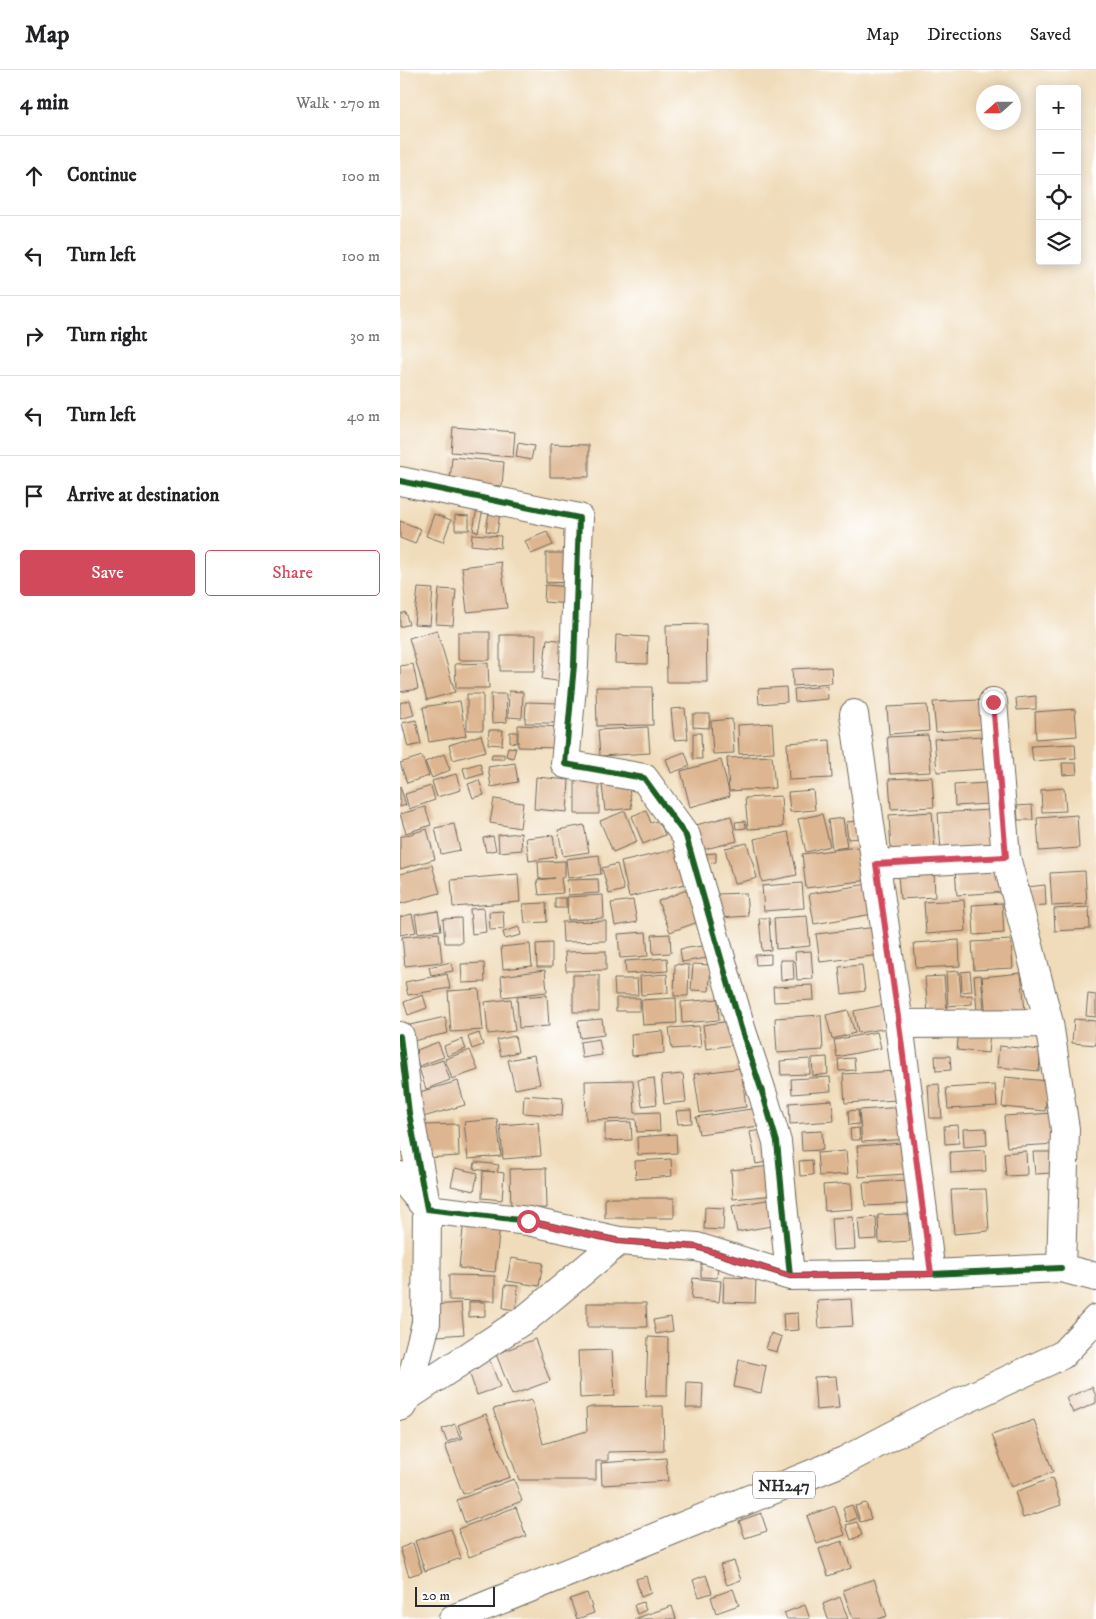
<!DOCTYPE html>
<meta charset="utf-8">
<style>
:root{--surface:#fff;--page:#f2f2f2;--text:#202124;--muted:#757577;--line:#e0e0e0;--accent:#d1495b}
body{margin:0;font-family:"IM FELL DW Pica",serif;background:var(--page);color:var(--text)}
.controls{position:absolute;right:15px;top:15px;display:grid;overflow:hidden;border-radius:5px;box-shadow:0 2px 12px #0003}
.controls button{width:45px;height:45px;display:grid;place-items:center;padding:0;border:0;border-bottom:1px solid var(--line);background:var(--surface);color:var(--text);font:25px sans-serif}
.compass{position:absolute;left:576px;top:15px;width:45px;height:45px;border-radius:50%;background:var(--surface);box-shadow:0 2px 12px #0003;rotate:249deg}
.scale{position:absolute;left:15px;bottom:12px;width:80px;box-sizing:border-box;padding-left:5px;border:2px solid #2b2b2b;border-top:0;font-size:14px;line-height:18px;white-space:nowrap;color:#2b2b2b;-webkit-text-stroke:4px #fff;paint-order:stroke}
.stop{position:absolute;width:15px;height:15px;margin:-11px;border:4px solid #d1495b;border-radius:50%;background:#fff}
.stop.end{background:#d1495b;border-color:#fff;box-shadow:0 1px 5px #0008}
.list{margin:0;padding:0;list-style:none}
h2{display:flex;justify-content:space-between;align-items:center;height:65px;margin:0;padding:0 20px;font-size:21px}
h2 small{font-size:16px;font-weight:400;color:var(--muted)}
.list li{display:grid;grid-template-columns:32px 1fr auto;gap:15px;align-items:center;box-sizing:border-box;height:80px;padding:0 20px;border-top:1px solid var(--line)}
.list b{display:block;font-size:19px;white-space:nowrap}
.list em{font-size:16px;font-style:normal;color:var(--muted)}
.actions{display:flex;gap:10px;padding:15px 20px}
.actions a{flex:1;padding:11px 0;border:1px solid var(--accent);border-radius:5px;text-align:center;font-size:18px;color:var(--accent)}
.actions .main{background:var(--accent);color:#fff}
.icon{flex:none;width:28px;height:28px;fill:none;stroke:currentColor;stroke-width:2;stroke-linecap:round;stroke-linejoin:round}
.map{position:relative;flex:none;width:696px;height:1549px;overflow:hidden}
header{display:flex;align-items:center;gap:30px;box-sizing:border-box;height:70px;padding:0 25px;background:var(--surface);border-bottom:1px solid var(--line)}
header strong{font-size:24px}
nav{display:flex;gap:28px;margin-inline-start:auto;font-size:18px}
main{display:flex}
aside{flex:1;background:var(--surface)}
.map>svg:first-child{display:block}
.building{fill:#ddb590}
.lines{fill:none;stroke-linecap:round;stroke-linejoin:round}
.minor-casing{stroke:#70695d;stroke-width:30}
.trunk-casing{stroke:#70695d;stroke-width:30}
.minor{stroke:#fff;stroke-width:28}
.trunk{stroke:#fff;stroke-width:28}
.cycleway-casing{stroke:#fff;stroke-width:9}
.cycleway{stroke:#1b5e20;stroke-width:6}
.route{stroke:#d1495b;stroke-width:6}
.labels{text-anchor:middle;stroke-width:4;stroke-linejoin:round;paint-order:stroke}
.shield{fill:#fff;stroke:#6b6b6b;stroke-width:1}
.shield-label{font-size:16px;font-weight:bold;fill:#2b2b2b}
</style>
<header>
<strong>Map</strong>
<nav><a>Map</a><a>Directions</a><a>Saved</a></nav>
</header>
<main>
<aside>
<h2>4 min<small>Walk · 270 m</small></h2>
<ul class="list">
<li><svg class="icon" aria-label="ahead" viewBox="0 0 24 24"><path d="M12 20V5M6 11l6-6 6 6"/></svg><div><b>Continue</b></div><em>100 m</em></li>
<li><svg class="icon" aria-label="left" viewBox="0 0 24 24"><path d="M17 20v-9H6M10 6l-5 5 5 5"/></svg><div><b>Turn left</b></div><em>100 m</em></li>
<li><svg class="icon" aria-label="right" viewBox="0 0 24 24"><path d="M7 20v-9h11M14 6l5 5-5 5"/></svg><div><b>Turn right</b></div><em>30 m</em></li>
<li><svg class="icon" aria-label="left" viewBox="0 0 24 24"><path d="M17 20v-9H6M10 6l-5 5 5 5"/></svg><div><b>Turn left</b></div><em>40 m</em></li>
<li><svg class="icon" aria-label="arrive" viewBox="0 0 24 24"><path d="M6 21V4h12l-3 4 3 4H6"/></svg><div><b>Arrive at destination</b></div></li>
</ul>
<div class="actions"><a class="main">Save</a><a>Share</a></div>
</aside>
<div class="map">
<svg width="696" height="1549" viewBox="0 0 696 1549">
<rect width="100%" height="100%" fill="#fff"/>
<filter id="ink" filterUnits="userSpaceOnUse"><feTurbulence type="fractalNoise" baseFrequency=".02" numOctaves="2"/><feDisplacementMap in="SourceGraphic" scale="10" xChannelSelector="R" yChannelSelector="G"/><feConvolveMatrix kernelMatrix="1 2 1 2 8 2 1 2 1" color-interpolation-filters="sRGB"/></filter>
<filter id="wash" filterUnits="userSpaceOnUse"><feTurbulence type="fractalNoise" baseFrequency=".0096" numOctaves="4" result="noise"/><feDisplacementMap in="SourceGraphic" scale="20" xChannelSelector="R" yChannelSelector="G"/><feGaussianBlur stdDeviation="1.12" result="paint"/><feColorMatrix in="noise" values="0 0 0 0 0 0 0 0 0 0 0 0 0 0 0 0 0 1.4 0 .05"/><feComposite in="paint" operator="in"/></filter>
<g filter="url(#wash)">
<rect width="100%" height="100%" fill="#f0dcba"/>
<g id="blocks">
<path class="building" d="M53,357L115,362L113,387L51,382Z
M118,373L134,376L131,390L116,387Z
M150,374L189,375V407H150Z
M52,387L104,392L102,416L50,412Z
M90,435L101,436L97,463L86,461Z
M77,438L83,439L78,462L73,461Z
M34,444L51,450L43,472L26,466Z
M55,445L69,446V460H55Z
M0,451L21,459L15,474L0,468Z
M147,462L153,475L131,484L125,471Z
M72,464L101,466L100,478L71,475Z
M146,483H171V512L146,513Z
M101,492L107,538L67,542L62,497Z
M145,515L171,517L170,534L144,532Z
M18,518L33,519L30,555L14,554Z
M39,519L56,520L53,555L36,554Z
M5,542L9,554L0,557V544Z
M306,554L307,612H267L266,555Z
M37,560L55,622L27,630L9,568Z
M58,562H90V590H58Z
M100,565H136L135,601H100Z
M216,565L248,567L247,594L215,593Z
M147,569L169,571L164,612L142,609Z
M88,593L89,618H56L55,594Z
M13,594L18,619L0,622V596Z
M431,597L432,613L393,616L392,599Z
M427,616L428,629L395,632L394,619Z
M196,617H252L253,655L197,656Z
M386,617L387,632L359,634L358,619Z
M109,621L123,622L122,648L108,647Z
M67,624H83V660H67Z
M91,624H106L107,652L92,653Z
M636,626V639L617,640L616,628Z
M10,630L14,645L0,649V633Z
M579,630L581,659L536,662L533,632Z
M60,631L66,666L29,672L23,637Z
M126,632L160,633L159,653H125Z
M527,635L529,661L489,664L487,637Z
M285,638L288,669L274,670L271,639Z
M675,639L677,666L636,669L635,642Z
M293,644H310L309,658L293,657Z
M332,649L334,683L313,684L311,651Z
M16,650L21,674L8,677L2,653Z
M372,653L374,682L339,684L338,655Z
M118,655L161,657L160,678L118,677Z
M248,657L250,683L200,686L198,660Z
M89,660H103L102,675L88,674Z
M110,662H117V673L110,672Z
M293,663H301L302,689H293Z
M81,665L86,681L53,690L49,675Z
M528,665L531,702L490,704L487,667Z
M583,666L585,699L537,702L534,669Z
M430,670L432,708L389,710L387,673Z
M675,674L676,688L633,691L631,676Z
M108,677L116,678L113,688L106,686Z
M285,682L290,696L271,703L266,689Z
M44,684L50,700L32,708L25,692Z
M92,684H104V689H91Z
M22,686L29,706L7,713L0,693Z
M372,686L375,718L329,721L327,688Z
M321,690L330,726L290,737L281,701Z
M80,693L83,704L66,709L63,698Z
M115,693L118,712L91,717L88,697Z
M662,693H676L677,704L663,705Z
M175,702H199V744H175Z
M56,704L61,720L37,727L32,711Z
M136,707L169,710L167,742L134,739Z
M532,707L534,737L491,739L489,709Z
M79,710L84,725L73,728L68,714Z
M228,712L232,738L205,741L202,715Z
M587,713L589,734L555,736L554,715Z
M0,716L6,735L0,737Z
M31,716L35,730L9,739L5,724Z
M664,718L666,741L642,742L641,720Z
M413,720L415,740L390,742L388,722Z
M381,726L383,757L348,759L345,728Z
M94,729L123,733L120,758L90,753Z
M632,735L633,750H618L617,736Z
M25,737L31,755L6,763L0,744Z
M246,740L251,753L259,750L265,765L243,774L232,746Z
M590,740L593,776L541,780L538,743Z
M225,741L237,772L213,782L200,751Z
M532,742L535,779L491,781L489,745Z
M422,744L430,776L406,782L398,749Z
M677,745L679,778L639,781L637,748Z
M331,746L337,771L302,780L296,755Z
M443,748L447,777L432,779L428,750Z
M345,751L346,758L336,759L335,752Z
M458,751L460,768L448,769L446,752Z
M54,754L60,780L41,784L35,758Z
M184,755L189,782L163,786L158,760Z
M27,759L35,789L0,799V767Z
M388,762L397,805L362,812L354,769Z
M121,763L122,780L99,782L98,765Z
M153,765L156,787L129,791L126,768Z
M93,766L96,780L86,782L83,768Z
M347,773L357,808L334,814L325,778Z
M465,776L469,810L406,818L402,784Z
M281,778L289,813L229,827L221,792Z
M316,783V792L302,793L301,784Z
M199,785L201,804L168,808L166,789Z
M165,791V807L161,808L163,823L139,825L137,810L155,808L139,809L138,792Z
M217,794L224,820L209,824L202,798Z
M32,795L40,823L0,834V804Z
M603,797L605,822L557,825L555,799Z
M685,801L687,834L652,836L650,803Z
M534,802L535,827L500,829L498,805Z
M118,804L120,832L53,837L51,810Z
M198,809L199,823L168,825L167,810Z
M402,813L404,838L364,841L362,816Z
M468,814L473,844L414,854L409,824Z
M645,815L646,835L629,836L627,817Z
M289,819L301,851L270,862L258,831Z
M346,823L348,846L319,848L317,824Z
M203,825L204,848L168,850L167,827Z
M155,828H166V838H155Z
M233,830L237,852L215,856L211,833Z
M564,830L566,861L526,864L524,832Z
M146,833L147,852L125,853L123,834Z
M602,833L604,863L574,865L572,835Z
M689,837L690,859L655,861L654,839Z
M84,838L86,862L72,864L70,839Z
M38,841L41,860L18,863L15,845Z
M103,841L104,859L90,860L89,842Z
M12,844L16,862L0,865V847Z
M407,846L410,876L376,879L374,848Z
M61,848L62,873H45L43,849Z
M359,848H369L371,880L362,881Z
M206,851V871L163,872L162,852Z
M119,857L121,865L105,869L103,862Z
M477,857L481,885L420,892L416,864Z
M246,862L248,886L220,888L218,864Z
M39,863L42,892L5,896L2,867Z
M270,864L271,883L253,884L252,865Z
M559,870L560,896L516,898L514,873Z
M611,870L613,898L574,900L572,872Z
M152,873V897H137L136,874Z
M130,874L132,896L103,899L101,877Z
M311,875L313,887L282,892L280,879Z
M206,881V900L166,901L165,882Z
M411,881L413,909L397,910L395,882Z
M371,884V894L356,895L355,885Z
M267,888L268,901L226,904L225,891Z
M380,890H393L394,909L381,910Z
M51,892L53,901L31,905L29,897Z
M84,893L85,912L62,913L61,894Z
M275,894L289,895L288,926H274Z
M293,894L311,895L309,921L291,920Z
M462,895L465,921L442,924L439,897Z
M145,900L147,922L103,927L101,906Z
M559,901L561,926L572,925V934L548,936L546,902Z
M570,901L572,921L562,922L561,902Z
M621,903L625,940L586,944L582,907Z
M47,904L50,918L8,925L5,912Z
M267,904L268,923L241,925L240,906Z
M173,905H199V942H173Z
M581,905L584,940L577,941L574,906Z
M544,906L547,942L528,944L525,907Z
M214,909H237L238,925H215Z
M413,915L414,930L374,932L373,917Z
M79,919L83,960L51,962L48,921Z
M688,924L696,925V947L686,946Z
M23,925L27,938L8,945L4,932Z
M147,925L149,956L119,958L117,927Z
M216,928H240V941H216Z
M276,928L277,953L243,955L241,930Z
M111,929L115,961L88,964L85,932Z
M318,929L319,950L282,953L281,932Z
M484,935L488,958L458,963L454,941Z
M448,940L455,963L432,969L426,945Z
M421,945L423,980L377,983L375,948Z
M45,947L48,963L13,971L10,955Z
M202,949L204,965L180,968L178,951Z
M674,949L696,951V975L672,973Z
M330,951L333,975L306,979L303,955Z
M299,956L301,977L272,979L269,958Z
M559,960L590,963L588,983L557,980Z
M263,961L264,983L232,986L231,964Z
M477,962L481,978L437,987L434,970Z
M79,963L83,975L72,979L68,967Z
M115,966L118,982L101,986L97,970Z
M62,969L66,979L47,986L44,976Z
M199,969L202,985L182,988L180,972Z
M38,972L44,987L19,996L14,981Z
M599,976L641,980L639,1001L597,997Z
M70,980L78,1000L52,1009L45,989Z
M134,985L140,1014L115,1019L108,990Z
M535,986H550L551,1000L536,1001Z
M427,987L428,1004L413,1006L412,988Z
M454,988L455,1000L439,1001L438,989Z
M410,989V1004L381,1005L380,991Z
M43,990L50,1010L26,1019L19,998Z
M341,998L346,1037L300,1043L294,1004Z
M496,1001L498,1030L445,1033L443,1004Z
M283,1004L286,1032L264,1034L261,1006Z
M430,1007L431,1021L392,1024L391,1009Z
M605,1007L648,1011L645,1041L602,1037Z
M254,1008L257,1034L242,1036L238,1010Z
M233,1010L235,1043L259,1042L260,1061L237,1062L236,1049L186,1050L185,1011Z
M58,1011L65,1035L23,1047L16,1023Z
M539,1014L542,1048H530L528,1015Z
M595,1015L597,1036L548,1039L546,1018Z
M124,1025L163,1028L162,1046L123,1043Z
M432,1030L434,1051L390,1054L389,1033Z
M365,1037L367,1055L299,1064L296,1047Z
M505,1037L508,1069L462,1072L459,1040Z
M291,1040L292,1053L278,1054L276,1041Z
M458,1040L459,1054L449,1055L448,1041Z
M653,1043L655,1074L607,1077L604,1046Z
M97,1049L101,1086L68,1089L64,1052Z
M138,1052L141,1086L103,1089L100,1055Z
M231,1052L232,1070L205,1071V1053Z
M58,1054L59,1086L26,1088L25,1055Z
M558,1055L559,1073L545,1074L544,1056Z
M459,1058L460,1070H451L450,1059Z
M586,1058L587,1075L564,1077L563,1059Z
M366,1059L372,1091L356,1094L350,1062Z
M422,1061L423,1080L402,1081L401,1062Z
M276,1064L277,1083L238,1085L237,1067Z
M504,1073L506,1104L459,1107L457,1076Z
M585,1080L586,1101L551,1103L550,1082Z
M446,1081L448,1104L419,1106L417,1083Z
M626,1081L627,1105L606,1106L604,1083Z
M633,1082H650L652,1103L635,1104Z
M271,1089L272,1106L236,1109L235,1091Z
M412,1090L413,1105L400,1106L399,1091Z
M75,1092L99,1095L97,1102L104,1103L102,1130L82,1128L83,1101L95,1102L74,1099Z
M373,1096L376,1125L333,1129L331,1100Z
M55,1098L78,1103L74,1121L51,1116Z
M146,1098L147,1138L111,1139L110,1099Z
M506,1110L507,1134L465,1136L463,1113Z
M451,1113L453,1139L425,1141L423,1115Z
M586,1119L589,1161L554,1164L551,1120Z
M205,1128H274V1148H205Z
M372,1129L377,1155L337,1162L332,1136Z
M305,1137L324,1138L323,1160L304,1159Z
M508,1144L510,1171L479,1173L478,1145Z
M453,1147L455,1179L433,1180L431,1148Z
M476,1147L477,1169L460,1170L458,1149Z
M64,1149L100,1154L95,1202L59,1198Z
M111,1188L143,1193L139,1216L107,1211Z
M301,1194L318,1195L317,1208L301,1207Z
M49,1205L95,1206V1231L49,1230Z
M324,1207L356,1208L355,1233L323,1232Z
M293,1208L321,1211L319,1232L291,1229Z
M105,1215L118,1216L116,1240L103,1238Z
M451,1229L453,1256L419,1258L417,1231Z
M69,1232H85V1246L69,1247Z
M61,1233L64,1264L38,1266L35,1235Z
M187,1233H246L247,1257H187Z
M398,1243L399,1260L384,1261L383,1244Z
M271,1247L273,1261L256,1264L253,1250Z
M371,1263L382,1267L377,1282L366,1279Z
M248,1267L268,1268L267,1326H246Z
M135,1269L150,1311L112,1325L96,1284Z
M212,1280L215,1326L180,1328L178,1281Z
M89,1288L100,1317L77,1325L67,1296Z
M339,1290L366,1296L361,1323L334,1317Z
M436,1306L439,1338L416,1340L414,1307Z
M287,1312L303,1313L302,1338H286Z
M692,1317L696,1326V1333L673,1343L666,1328Z
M132,1330L143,1374L187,1361L186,1339L191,1337L263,1336L264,1381L208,1382V1391H196V1410H119L93,1339Z
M86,1344L110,1407L63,1424L45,1375L63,1368L58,1355Z
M634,1350L653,1402L611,1417L592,1365Z
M55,1354L60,1367L47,1372L42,1359Z
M266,1388L268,1411L202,1415L201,1393Z
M652,1408L661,1435L623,1448L615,1422Z
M114,1409L122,1431L65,1453L57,1430Z
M466,1433L471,1449L460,1452L455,1436Z
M452,1435L457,1448L447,1452L443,1438Z
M435,1436L445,1465L417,1474L407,1446Z
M116,1437L126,1466L69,1487L58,1459Z
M361,1443L367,1461L345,1468L339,1451Z
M457,1452L462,1465L451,1470L446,1455Z
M51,1459L61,1488L25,1501L15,1471Z
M442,1471L451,1498L428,1506L419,1479Z
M13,1473L22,1502L9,1506L0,1478Z
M334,1491L341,1510L327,1515L320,1495Z
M306,1505L312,1523L299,1527L293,1510Z
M246,1506L251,1523L241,1527L236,1509Z
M474,1509L487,1546L478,1549H453L443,1520Z
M333,1519L339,1535L316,1543L311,1527Z
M187,1523L194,1543L177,1549L170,1529Z
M440,1527L448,1549H428L423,1534Z
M243,1532L246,1540L237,1544L234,1535Z
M405,1535L410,1549H387L384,1543Z
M272,1536L276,1549H234Z"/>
</g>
</g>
<g filter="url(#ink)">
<use href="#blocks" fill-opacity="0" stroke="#70695d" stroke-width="1"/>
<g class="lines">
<defs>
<path id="minor" d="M0,411L179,448L174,595L165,694L244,708L286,766L341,958L364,1028L377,1072L390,1206
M593,632L606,787L649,953L665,1059L661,1198L696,1207
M454,644L499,954L531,1204
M476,794L606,787
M499,954L649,953
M0,966L9,1043L27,1139L128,1151L219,1171L297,1177L390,1206L531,1204L661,1198
M0,1106L27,1139L26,1253L7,1327L2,1336
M7,1327L128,1247L219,1171"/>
<path id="trunk" d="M53,1549L444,1391L532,1345L662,1285L696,1249"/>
</defs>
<use href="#minor" class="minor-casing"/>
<use href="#trunk" class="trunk-casing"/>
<use href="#minor" class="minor"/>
<use href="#trunk" class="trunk"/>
<defs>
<path id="cycleway" d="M0,411L179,448L174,595L165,694L244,708L286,766L341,958L364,1028L377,1072L390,1206
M0,966L9,1043L27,1139L128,1151L219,1171L297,1177L390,1206L531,1204L661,1198"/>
</defs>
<use href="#cycleway" class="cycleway-casing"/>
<use href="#cycleway" class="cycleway"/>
</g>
</g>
<g class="lines" filter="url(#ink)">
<path class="route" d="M128,1151L219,1171L297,1177L390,1206L531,1204L499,954L476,794L606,787L593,632"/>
</g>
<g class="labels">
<rect class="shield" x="353" y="1401.5" width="62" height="27" rx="4"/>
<g class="shield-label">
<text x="384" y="1421">NH247</text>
</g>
</g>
</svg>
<div class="controls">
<button>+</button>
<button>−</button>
<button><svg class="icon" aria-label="locate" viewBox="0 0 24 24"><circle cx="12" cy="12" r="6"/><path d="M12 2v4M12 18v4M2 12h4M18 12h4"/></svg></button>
<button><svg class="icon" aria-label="layers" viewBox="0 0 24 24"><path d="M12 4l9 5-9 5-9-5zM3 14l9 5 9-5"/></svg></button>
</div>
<svg class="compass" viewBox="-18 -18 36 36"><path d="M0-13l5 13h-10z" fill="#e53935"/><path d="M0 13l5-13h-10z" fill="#757577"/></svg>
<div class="scale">20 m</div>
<div class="stop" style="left:128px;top:1151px"></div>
<div class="stop end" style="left:593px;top:632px"></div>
</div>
</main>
